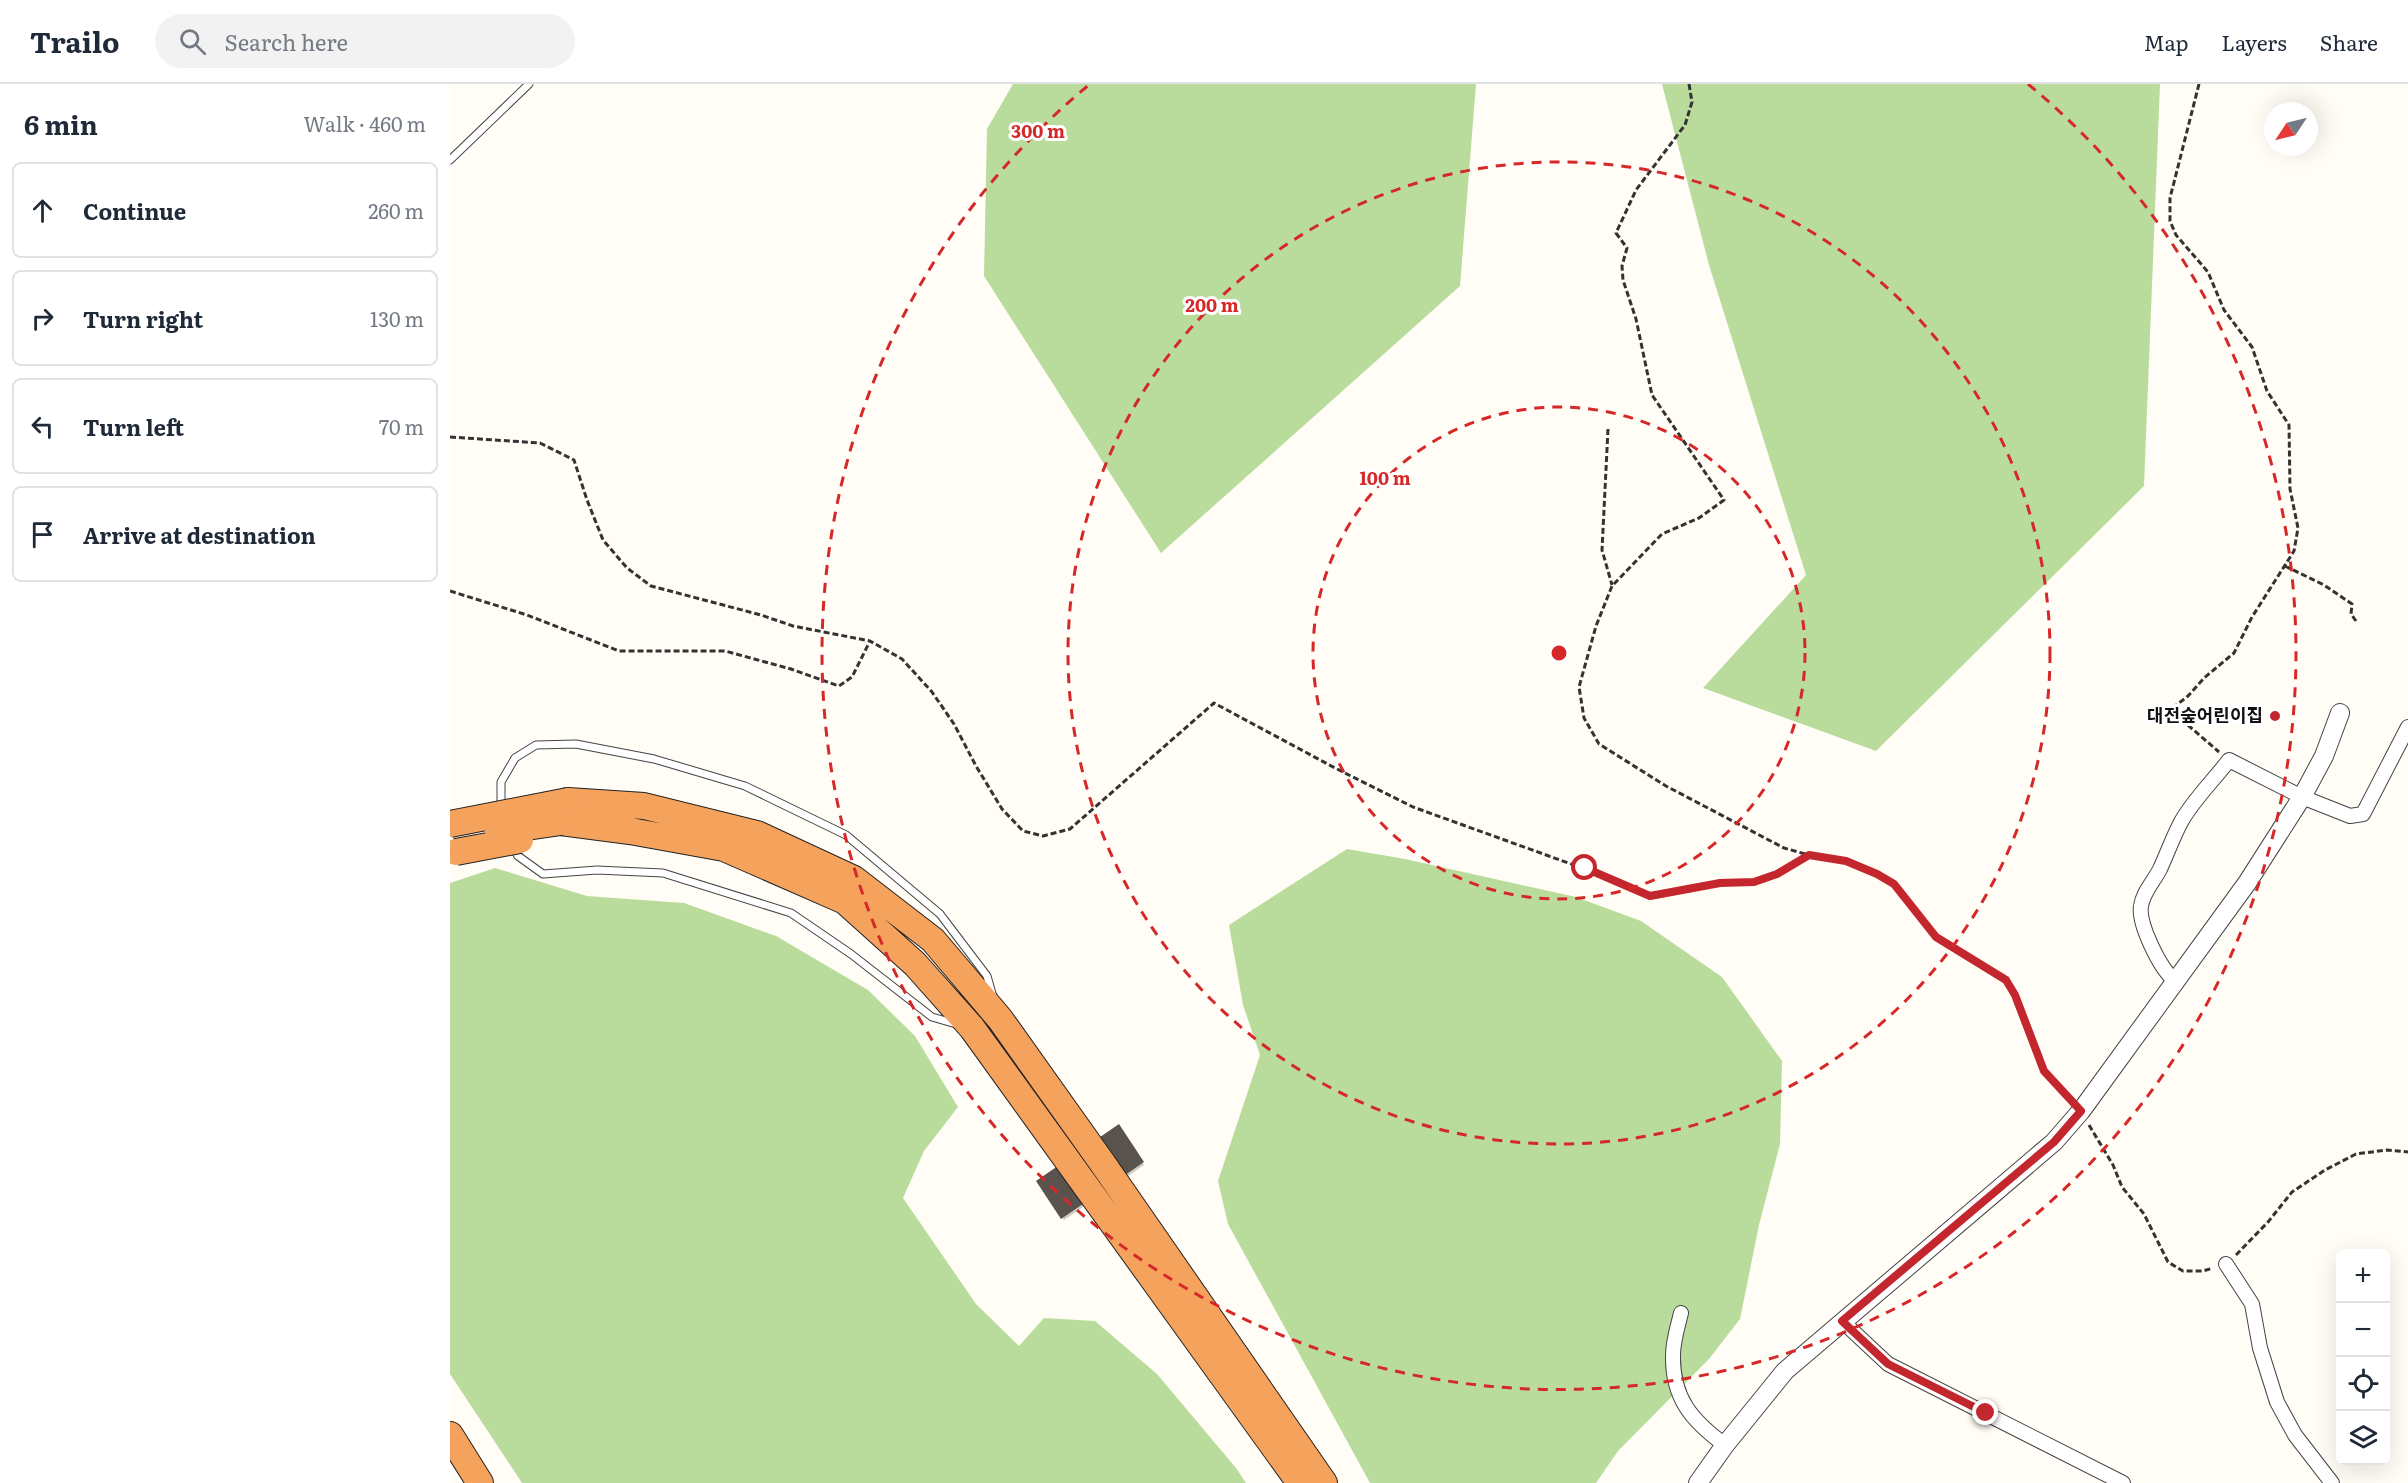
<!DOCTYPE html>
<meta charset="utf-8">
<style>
:root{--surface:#fff;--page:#f2f2f3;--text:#1f2937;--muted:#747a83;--line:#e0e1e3}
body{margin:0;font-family:Literata,"Noto Sans KR",serif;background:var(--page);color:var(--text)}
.controls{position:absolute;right:18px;bottom:18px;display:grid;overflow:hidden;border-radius:9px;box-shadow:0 6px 24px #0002}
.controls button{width:54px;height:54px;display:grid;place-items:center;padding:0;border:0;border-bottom:2px solid var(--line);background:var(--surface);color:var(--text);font:30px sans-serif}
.compass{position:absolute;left:1814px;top:18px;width:54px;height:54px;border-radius:50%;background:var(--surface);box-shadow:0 6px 24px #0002;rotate:235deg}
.stop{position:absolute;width:18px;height:18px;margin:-14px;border:4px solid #c4262e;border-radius:50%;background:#fff}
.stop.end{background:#c4262e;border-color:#fff;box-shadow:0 2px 6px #0008}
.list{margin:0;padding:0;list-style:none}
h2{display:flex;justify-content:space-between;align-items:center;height:78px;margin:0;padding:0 24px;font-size:26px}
h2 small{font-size:20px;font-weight:400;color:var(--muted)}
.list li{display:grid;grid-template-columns:39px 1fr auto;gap:18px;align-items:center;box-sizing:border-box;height:96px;margin:0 12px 12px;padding:0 12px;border:2px solid var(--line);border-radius:9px}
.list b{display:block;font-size:22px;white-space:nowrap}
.list em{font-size:20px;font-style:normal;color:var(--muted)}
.icon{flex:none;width:33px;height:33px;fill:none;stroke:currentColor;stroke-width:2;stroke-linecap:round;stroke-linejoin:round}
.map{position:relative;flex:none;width:1958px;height:1399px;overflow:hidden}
header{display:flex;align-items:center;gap:36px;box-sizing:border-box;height:84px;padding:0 30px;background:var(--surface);border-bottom:2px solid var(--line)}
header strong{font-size:28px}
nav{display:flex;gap:33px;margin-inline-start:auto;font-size:21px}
.search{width:420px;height:54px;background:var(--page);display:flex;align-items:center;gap:15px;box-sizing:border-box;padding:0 21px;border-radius:33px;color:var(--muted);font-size:22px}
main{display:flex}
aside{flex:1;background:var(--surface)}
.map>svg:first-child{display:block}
.forest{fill:#b9dc9c}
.shadow{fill:#0003}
.building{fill:#5a524d}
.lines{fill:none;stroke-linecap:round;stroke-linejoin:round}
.service-casing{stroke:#444;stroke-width:9}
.minor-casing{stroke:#444;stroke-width:16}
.tertiary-casing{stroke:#444;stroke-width:20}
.motorway-casing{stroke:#222;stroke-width:28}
.path{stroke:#333;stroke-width:3;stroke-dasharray:6 3;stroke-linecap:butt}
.service{stroke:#fff;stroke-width:7}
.minor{stroke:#fff;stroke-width:14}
.tertiary{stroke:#fff;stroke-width:18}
.motorway{stroke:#f5a25d;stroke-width:26}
.motorway-bridge-casing{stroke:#222;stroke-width:28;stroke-linecap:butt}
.motorway-bridge{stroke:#f5a25d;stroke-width:26}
.route{stroke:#c4262e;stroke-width:8}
.ring{fill:none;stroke:#d62828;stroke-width:3;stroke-dasharray:10 8}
.poi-dot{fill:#c4262e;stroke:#fff;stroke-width:2}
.labels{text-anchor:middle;stroke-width:6;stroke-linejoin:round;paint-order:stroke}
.poi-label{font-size:18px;font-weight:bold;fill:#111;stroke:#fff;text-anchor:end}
.centre{fill:#d62828;stroke:#fff;stroke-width:3}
.ring-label{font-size:18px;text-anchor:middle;font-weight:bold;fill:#d62828;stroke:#fff;stroke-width:6;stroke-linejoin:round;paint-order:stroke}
</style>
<header>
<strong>Trailo</strong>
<div class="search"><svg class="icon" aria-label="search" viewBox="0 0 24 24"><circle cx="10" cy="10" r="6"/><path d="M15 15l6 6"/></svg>Search here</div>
<nav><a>Map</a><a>Layers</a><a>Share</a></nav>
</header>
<main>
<aside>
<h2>6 min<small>Walk · 460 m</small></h2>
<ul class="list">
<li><svg class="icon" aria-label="ahead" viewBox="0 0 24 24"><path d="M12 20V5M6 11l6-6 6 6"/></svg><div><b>Continue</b></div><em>260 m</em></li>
<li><svg class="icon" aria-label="right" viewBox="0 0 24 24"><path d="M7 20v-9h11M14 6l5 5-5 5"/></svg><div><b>Turn right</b></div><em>130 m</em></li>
<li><svg class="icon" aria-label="left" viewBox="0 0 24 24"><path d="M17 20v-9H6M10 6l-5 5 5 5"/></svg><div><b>Turn left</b></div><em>70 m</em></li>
<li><svg class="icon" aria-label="arrive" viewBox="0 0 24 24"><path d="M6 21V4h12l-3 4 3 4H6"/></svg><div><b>Arrive at destination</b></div></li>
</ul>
</aside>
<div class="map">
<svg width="1958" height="1399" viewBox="0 0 1958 1399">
<rect width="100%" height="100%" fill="#fffdf5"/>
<path class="forest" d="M563,0H1026L1010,202L711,469L534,192L537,45Z
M1212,0H1710L1694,402L1426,667L1253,604L1356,491L1259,181Z
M897,765L955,775L1126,813L1191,837L1272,893L1332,977L1330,1060L1309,1141L1290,1235L1259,1275L1168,1367L1146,1399H920L778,1140L768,1097L810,971L793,921L779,841Z
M45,784L137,812L234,819L326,852L418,906L465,952L508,1023L474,1067L453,1114L526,1220L569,1262L594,1234L645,1237L707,1290L786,1384L796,1399H72L0,1290V799Z"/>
<path class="shadow" d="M668,1042L694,1081L614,1136L588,1098Z"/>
<path class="building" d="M669,1040L694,1078L611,1135L586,1097Z"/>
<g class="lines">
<defs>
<path id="service" d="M0,76L79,0
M51,725V698L65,674L86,661L126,660L204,675L295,702L396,751L490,830L537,892L543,913
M63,763L68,772L93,790L147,786L213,789L341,829L401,870L482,933L506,940"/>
<path id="minor" d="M1724,896C1710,884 1688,840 1691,822C1693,808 1704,797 1710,785C1717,770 1723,753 1731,738C1743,716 1764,696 1779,676L1852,713L1900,732L1913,730L1958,643
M1776,1180L1802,1220L1810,1264L1827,1318L1845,1351L1882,1399
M1231,1229C1228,1242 1223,1257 1223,1271C1222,1314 1242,1337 1275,1361
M1392,1237L1438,1280L1673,1399"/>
<path id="tertiary" d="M1248,1399L1275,1361L1335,1287L1604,1058L1631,1027L1797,799L1852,713L1874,672L1890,629"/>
<path id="motorway" d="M118,717L194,722L307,750L404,795L483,856L550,935L651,1077L874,1399
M111,738L180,747L274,764L395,817L465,880L522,944L850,1399
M0,1351L30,1399"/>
</defs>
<use href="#service" class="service-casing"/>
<use href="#minor" class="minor-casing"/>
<use href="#tertiary" class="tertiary-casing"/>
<use href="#motorway" class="motorway-casing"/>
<path class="path" d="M1239,0L1242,18L1235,41L1186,106L1166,149L1177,164L1172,182L1173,196L1186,235L1202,311L1274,416L1249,434L1212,450L1162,502L1146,542L1129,603L1134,634L1149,660L1216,702L1334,764L1359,771L1396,777L1427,790L1444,800L1486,853L1556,896L1565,911L1594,987L1619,1014
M1749,0L1720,114V137L1726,151L1758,188L1774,226L1802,263L1817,307L1839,341L1840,405L1848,444L1844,467L1802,533L1784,569L1754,594L1738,612L1724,623L1732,636L1769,668
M1158,345L1152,466L1162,501
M0,353L90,359L124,376L137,416L153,456L177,484L201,502L311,531L343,542L420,557L452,575L482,608L504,640L526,682L552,725L573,747L593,752L620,745L764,619L885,684L963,723L1135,785L1200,812L1270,799L1304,798L1327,790L1359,771
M1835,482L1874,501L1902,520L1901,530L1906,537
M0,507L77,531L169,567H275L341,585L389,602L402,593L420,557
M1639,1041L1663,1081L1672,1103L1694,1130L1718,1178L1733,1187H1753L1763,1184
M1786,1171L1818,1138L1842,1108L1875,1086L1906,1070L1937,1066L1958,1068"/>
<use href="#service" class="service"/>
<use href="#minor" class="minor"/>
<use href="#tertiary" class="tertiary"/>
<use href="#motorway" class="motorway"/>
<defs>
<path id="motorway-bridge" d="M0,740L118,717
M48,747L111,738
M6,768L70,756"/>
</defs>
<use href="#motorway-bridge" class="motorway-bridge-casing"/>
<use href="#motorway-bridge" class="motorway-bridge"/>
</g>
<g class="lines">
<path class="route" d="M1135,784L1200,812L1270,799L1304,798L1327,790L1359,771L1396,777L1427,790L1444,800L1486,853L1556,896L1565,911L1594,987L1631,1027L1604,1058L1392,1237L1438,1280L1536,1329"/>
</g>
<g class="ring">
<circle cx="1109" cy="569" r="246"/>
<circle cx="1109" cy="569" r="491"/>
<path d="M1578 0A737 737 0 1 1 640 0"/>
</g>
<circle class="poi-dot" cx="1825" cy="632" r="6"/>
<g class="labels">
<g class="poi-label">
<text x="1813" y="638">대전숲어린이집</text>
</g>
</g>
<circle cx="1109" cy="569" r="9" class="centre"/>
<g class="ring-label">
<text x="588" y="54">300 m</text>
<text x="762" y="228">200 m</text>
<text x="935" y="401">100 m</text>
</g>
</svg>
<div class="controls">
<button>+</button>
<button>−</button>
<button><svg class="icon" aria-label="locate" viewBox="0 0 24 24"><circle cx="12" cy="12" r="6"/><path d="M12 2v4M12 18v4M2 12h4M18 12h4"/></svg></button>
<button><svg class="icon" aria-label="layers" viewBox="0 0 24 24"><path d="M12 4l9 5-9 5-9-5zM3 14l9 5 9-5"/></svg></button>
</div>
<svg class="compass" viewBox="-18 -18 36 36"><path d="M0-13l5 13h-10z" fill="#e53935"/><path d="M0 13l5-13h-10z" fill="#747a83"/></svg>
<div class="stop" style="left:1135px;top:784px"></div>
<div class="stop end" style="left:1536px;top:1329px"></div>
</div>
</main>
